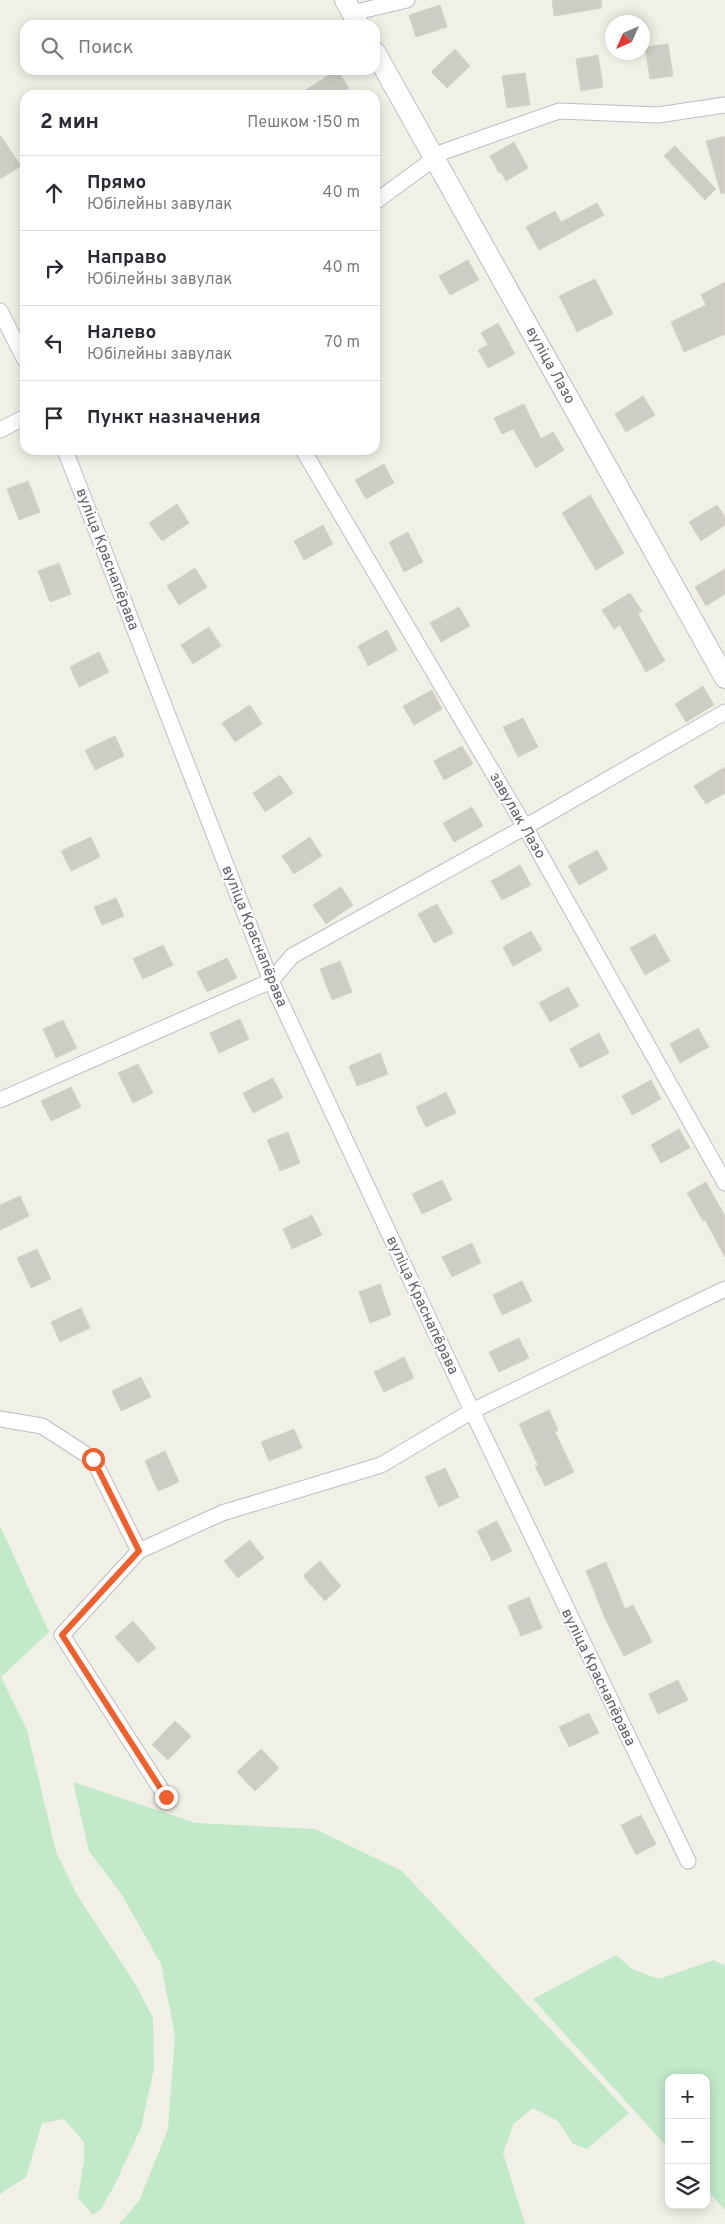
<!DOCTYPE html>
<html lang="ru">
<meta charset="utf-8">
<style>
:root{--surface:#fff;--page:#f2f2f3;--text:#2b2b33;--muted:#7c7c81;--line:#e1e1e2}
body{margin:0;font-family:Overpass,sans-serif;background:var(--page);color:var(--text)}
.controls{position:absolute;right:15px;bottom:15px;display:grid;overflow:hidden;border-radius:10px;box-shadow:0 2px 12px #0003}
.controls button{width:45px;height:45px;display:grid;place-items:center;padding:0;border:0;border-bottom:1px solid var(--line);background:var(--surface);color:var(--text);font:25px sans-serif}
.compass{position:absolute;left:605px;top:15px;width:45px;height:45px;border-radius:50%;background:var(--surface);box-shadow:0 2px 12px #0003;rotate:225deg}
.stop{position:absolute;width:15px;height:15px;margin:-11px;border:4px solid #f15f2c;border-radius:50%;background:#fff}
.stop.end{background:#f15f2c;border-color:#fff;box-shadow:0 1px 5px #0008}
.list{margin:0;padding:0;list-style:none}
h2{display:flex;justify-content:space-between;align-items:center;height:65px;margin:0;padding:0 20px;font-size:21px}
h2 small{font-size:16px;font-weight:400;color:var(--muted)}
.list li{display:grid;grid-template-columns:32px 1fr auto;gap:15px;align-items:center;box-sizing:border-box;height:75px;padding:0 20px;border-top:1px solid var(--line)}
.list b{display:block;font-size:19px;white-space:nowrap}
.list p{margin:0;font-size:16px;white-space:nowrap;color:var(--muted)}
.list em{font-size:16px;font-style:normal;color:var(--muted)}
.icon{flex:none;width:28px;height:28px;fill:none;stroke:currentColor;stroke-width:2;stroke-linecap:round;stroke-linejoin:round}
.map{position:relative;flex:none;width:725px;height:2224px;overflow:hidden}
.search{position:absolute;background:var(--surface);box-shadow:0 2px 12px #0003;left:20px;top:20px;width:360px;height:55px;display:flex;align-items:center;gap:12px;box-sizing:border-box;padding:0 18px;border-radius:15px;color:var(--muted);font-size:19px}
.panel{position:absolute;background:var(--surface);box-shadow:0 2px 12px #0003;left:20px;top:90px;width:360px;height:365px;border-radius:15px}
.map>svg:first-child{display:block}
.green{fill:#c2e9c9}
.building{fill:#cdcdc5;stroke:#d6d3c4}
.lines{fill:none;stroke-linecap:round;stroke-linejoin:round}
.minor-casing{stroke:#bdbec5;stroke-width:17}
.secondary-casing{stroke:#bbbdc4;stroke-width:22}
.minor{stroke:#fff;stroke-width:15}
.secondary{stroke:#fff;stroke-width:20}
.route{stroke:#f15f2c;stroke-width:6}
.labels{text-anchor:middle;stroke-width:4;stroke-linejoin:round;paint-order:stroke}
.street-label{font-size:15px;fill:#5d6067;stroke:#fff}
</style>
<div class="map">
<svg width="725" height="2224" viewBox="0 0 725 2224">
<rect width="100%" height="100%" fill="#f0f0e6"/>
<path class="green" d="M0,1526L49,1632L1,1677L27,1730L56,1852L77,1895L136,1985L153,2018L154,2068L141,2128L114,2186L101,2209L93,2215L78,2198L84,2160V2142L64,2119L42,2123L26,2177L0,2194Z
M73,1782L195,1823L315,1829L402,1871L629,2113L587,2149L573,2144L558,2121L533,2108L514,2123L503,2153L525,2224H119L139,2201L168,2129L175,2035L161,1964L122,1895L89,1851Z
M616,1955L632,1969L659,1979L714,1960L725,1966V2210L706,2189V2078H669V2149L533,1999Z"/>
<path class="building" d="M552,0H601L602,8L554,16Z
M440,5L447,27L416,37L409,15Z
M668,44L673,76L650,79L645,47Z
M455,49L470,66L447,88L431,72Z
M598,55L603,87L581,91L576,59Z
M337,70L349,88L338,95H298Z
M525,73L530,105L507,108L502,76Z
M0,135L21,166L0,179Z
M725,136V193L721,194L706,141Z
M514,142L528,168L506,181L501,172L499,173L490,156Z
M675,146L716,189L705,200L664,156Z
M597,203L604,215L539,250L526,227L555,211L561,222Z
M468,260L479,280L450,295L439,276Z
M595,279L613,314L577,332L559,296Z
M725,282V334L684,352L671,322L706,305L701,295Z
M498,323L515,354L488,368L478,350L488,345L481,333Z
M643,396L655,415L626,432L615,414Z
M524,404L541,439L553,432L564,450L536,468L513,429L502,434L494,418Z
M384,464L394,483L366,499L355,480Z
M28,481L40,512L19,520L7,489Z
M590,495L624,553L596,570L562,513Z
M177,504L189,523L162,541L149,523Z
M717,505L725,517V525L701,541L689,522Z
M323,525L333,544L304,560L294,541Z
M408,532L423,562L404,572L389,542Z
M59,563L71,594L50,602L38,571Z
M195,568L207,587L179,605L167,586Z
M725,569V594L706,606L695,587Z
M630,593L642,611L638,614L665,661L646,672L620,625L614,629L602,610Z
M459,607L470,626L441,642L430,623Z
M209,627L221,646L193,664L181,645Z
M387,630L397,650L368,666L358,646Z
M99,652L109,672L79,687L70,667Z
M703,686L714,705L686,722L675,704Z
M432,690L442,709L414,725L403,706Z
M250,705L262,724L235,742L222,723Z
M523,718L538,747L518,757L503,727Z
M115,736L124,756L95,770L85,750Z
M462,746L473,764L444,780L434,761Z
M725,767V793L706,804L694,786Z
M280,775L293,793L265,812L253,793Z
M472,807L483,826L454,842L443,823Z
M91,837L100,857L71,871L61,851Z
M310,837L322,856L294,874L282,856Z
M597,850L608,869L579,885L568,866Z
M520,865L531,885L502,900L491,881Z
M341,887L353,905L326,924L313,905Z
M116,898L124,916L102,925L94,907Z
M437,904L453,933L434,943L418,914Z
M531,931L542,950L513,966L503,947Z
M655,934L670,961L645,975L630,948Z
M163,945L173,965L143,979L133,959Z
M227,958L237,978L207,992L197,972Z
M340,961L352,992L332,1000L320,969Z
M568,987L579,1006L550,1022L539,1003Z
M240,1019L249,1039L219,1053L210,1033Z
M63,1020L77,1048L56,1058L43,1029Z
M698,1028L709,1047L680,1063L670,1044Z
M599,1033L609,1053L580,1068L570,1049Z
M380,1053L388,1074L357,1086L349,1066Z
M138,1064L153,1093L133,1103L118,1073Z
M273,1078L283,1098L253,1113L243,1093Z
M651,1080L661,1099L632,1115L622,1096Z
M71,1087L81,1107L51,1121L41,1101Z
M446,1092L456,1113L426,1127L416,1107Z
M679,1129L690,1148L661,1163L651,1145Z
M288,1132L300,1163L280,1171L267,1140Z
M442,1180L452,1200L422,1214L412,1194Z
M706,1182L725,1216V1257L705,1220L703,1221L687,1193Z
M20,1196L29,1216L0,1230V1205Z
M312,1215L322,1235L292,1249L283,1229Z
M472,1243L481,1263L452,1277L442,1257Z
M37,1249L51,1279L31,1288L17,1258Z
M522,1281L532,1301L502,1315L493,1295Z
M380,1284L391,1315L370,1323L359,1292Z
M81,1308L90,1328L60,1342L51,1322Z
M519,1338L529,1358L499,1372L489,1352Z
M404,1357L414,1378L384,1392L374,1372Z
M141,1377L151,1397L121,1411L112,1391Z
M549,1410L558,1430L555,1432L574,1472L545,1486L535,1466L538,1465L519,1424Z
M294,1429L302,1448L269,1461L261,1442Z
M165,1451L179,1482L158,1491L145,1461Z
M445,1468L459,1497L439,1507L425,1477Z
M497,1521L512,1551L492,1561L477,1531Z
M250,1540L264,1558L238,1578L224,1561Z
M320,1561L341,1586L325,1601L303,1576Z
M606,1562L625,1609L633,1605L652,1642L624,1656L605,1618L586,1571Z
M529,1597L542,1628L521,1636L508,1606Z
M133,1621L156,1648L138,1663L115,1637Z
M678,1680L688,1700L658,1714L649,1694Z
M589,1713L599,1733L569,1747L559,1727Z
M175,1721L191,1736L168,1760L152,1745Z
M261,1749L279,1768L255,1791L237,1772Z
M641,1815L656,1844L636,1855L621,1825Z"/>
<g class="lines">
<defs>
<path id="minor" d="M352,13L407,0
M375,202L443,152L559,111L658,115L725,105
M0,311L25,360
M0,430L25,417
M65,450L271,981L472,1411L688,1861
M303,450L525,827L725,1183
M0,1100L271,981L292,956L525,827L725,712
M0,1419L42,1426L93,1459L139,1551L62,1635L166,1797
M139,1551L222,1513L381,1465L472,1411L725,1289"/>
<path id="secondary" d="M345,0L359,25
M375,52L725,678"/>
</defs>
<use href="#minor" class="minor-casing"/>
<use href="#secondary" class="secondary-casing"/>
<use href="#minor" class="minor"/>
<use href="#secondary" class="secondary"/>
</g>
<g class="lines">
<path class="route" d="M93,1459L139,1551L62,1635L166,1797"/>
</g>
<g class="labels">
<g class="street-label">
<text transform="translate(551 365) rotate(61)" y="5">вуліца Лазо</text>
<text transform="translate(108 559) rotate(69)" y="5">вуліца Краснапёрава</text>
<text transform="translate(518 815) rotate(60)" y="5">завулак Лазо</text>
<text transform="translate(255 936) rotate(68)" y="5">вуліца Краснапёрава</text>
<text transform="translate(423 1305) rotate(65)" y="5">вуліца Краснапёрава</text>
<text transform="translate(599 1677) rotate(64)" y="5">вуліца Краснапёрава</text>
</g>
</g>
</svg>
<div class="controls">
<button>+</button>
<button>−</button>
<button><svg class="icon" aria-label="layers" viewBox="0 0 24 24"><path d="M12 4l9 5-9 5-9-5zM3 14l9 5 9-5"/></svg></button>
</div>
<svg class="compass" viewBox="-18 -18 36 36"><path d="M0-13l5 13h-10z" fill="#e53935"/><path d="M0 13l5-13h-10z" fill="#7c7c81"/></svg>
<div class="stop" style="left:93px;top:1459px"></div>
<div class="stop end" style="left:166px;top:1797px"></div>
<div class="search"><svg class="icon" aria-label="search" viewBox="0 0 24 24"><circle cx="10" cy="10" r="6"/><path d="M15 15l6 6"/></svg>Поиск</div>
<section class="panel">
<h2>2 мин<small>Пешком · 150 m</small></h2>
<ul class="list">
<li><svg class="icon" aria-label="ahead" viewBox="0 0 24 24"><path d="M12 20V5M6 11l6-6 6 6"/></svg><div><b>Прямо</b><p>Юбілейны завулак</p></div><em>40 m</em></li>
<li><svg class="icon" aria-label="right" viewBox="0 0 24 24"><path d="M7 20v-9h11M14 6l5 5-5 5"/></svg><div><b>Направо</b><p>Юбілейны завулак</p></div><em>40 m</em></li>
<li><svg class="icon" aria-label="left" viewBox="0 0 24 24"><path d="M17 20v-9H6M10 6l-5 5 5 5"/></svg><div><b>Налево</b><p>Юбілейны завулак</p></div><em>70 m</em></li>
<li><svg class="icon" aria-label="arrive" viewBox="0 0 24 24"><path d="M6 21V4h12l-3 4 3 4H6"/></svg><div><b>Пункт назначения</b></div></li>
</ul>
</section>
</div>
